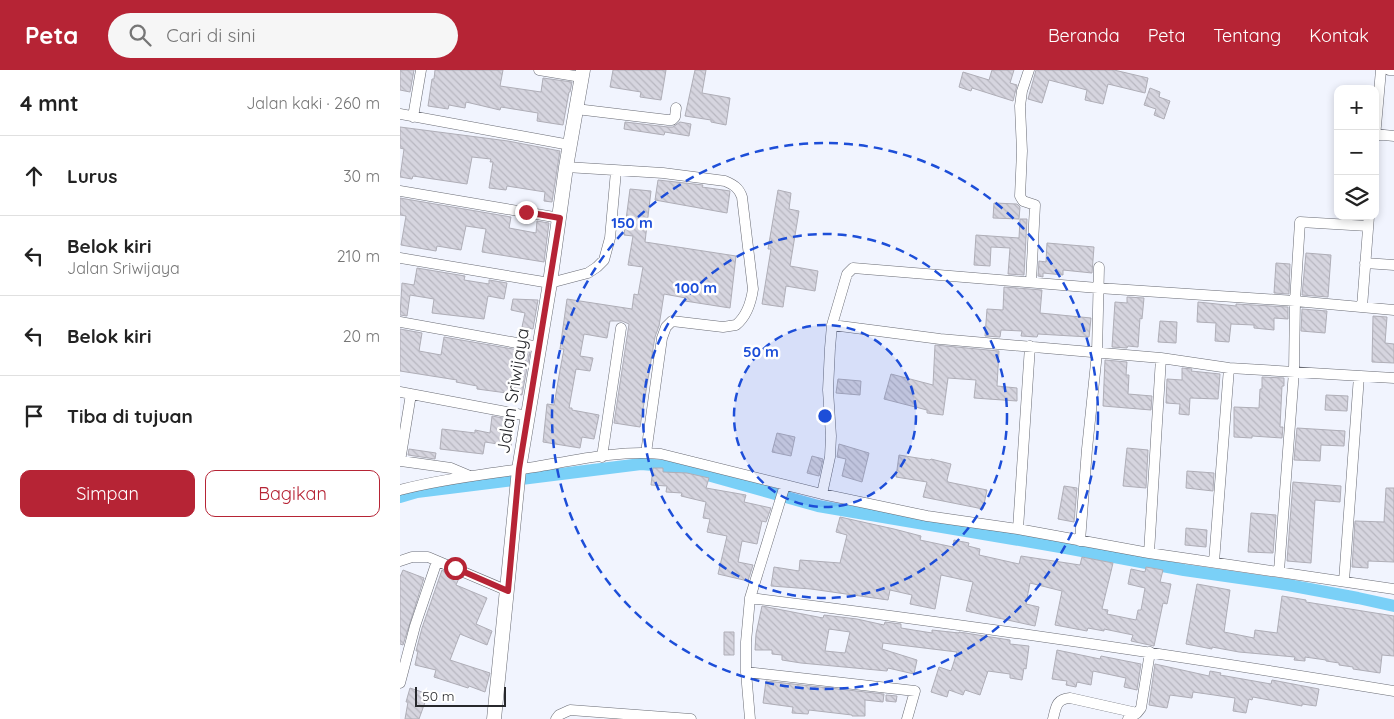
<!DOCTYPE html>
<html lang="id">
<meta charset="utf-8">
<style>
:root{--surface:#fff;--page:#f6f6f6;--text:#222;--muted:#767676;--line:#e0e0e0;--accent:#b62435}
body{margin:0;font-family:Quicksand,sans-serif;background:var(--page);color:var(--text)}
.controls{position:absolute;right:15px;top:15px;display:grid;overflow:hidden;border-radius:10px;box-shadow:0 2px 8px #0003}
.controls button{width:45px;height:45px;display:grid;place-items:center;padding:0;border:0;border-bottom:1px solid var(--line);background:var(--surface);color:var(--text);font:25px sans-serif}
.scale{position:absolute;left:15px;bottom:12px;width:91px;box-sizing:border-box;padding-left:5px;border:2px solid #27282c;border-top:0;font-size:14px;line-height:18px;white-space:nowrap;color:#27282c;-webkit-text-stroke:4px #fff;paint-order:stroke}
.stop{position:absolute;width:15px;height:15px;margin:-11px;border:4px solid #b62435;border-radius:50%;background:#fff}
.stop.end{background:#b62435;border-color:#fff;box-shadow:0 1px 5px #0008}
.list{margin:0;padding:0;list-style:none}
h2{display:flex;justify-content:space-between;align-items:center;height:65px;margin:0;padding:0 20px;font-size:21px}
h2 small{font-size:16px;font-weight:400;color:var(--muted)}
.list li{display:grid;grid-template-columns:32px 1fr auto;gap:15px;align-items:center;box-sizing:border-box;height:80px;padding:0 20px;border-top:1px solid var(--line)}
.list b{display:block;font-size:19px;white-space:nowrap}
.list p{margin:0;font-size:16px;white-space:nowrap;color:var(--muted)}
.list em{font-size:16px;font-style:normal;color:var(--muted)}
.actions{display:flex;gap:10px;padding:15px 20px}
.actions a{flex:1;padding:11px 0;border:1px solid var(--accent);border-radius:10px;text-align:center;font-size:18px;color:var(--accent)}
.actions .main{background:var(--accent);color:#fff}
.icon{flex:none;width:28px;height:28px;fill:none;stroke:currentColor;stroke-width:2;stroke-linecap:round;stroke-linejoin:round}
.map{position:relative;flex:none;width:994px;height:649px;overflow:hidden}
header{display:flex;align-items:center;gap:30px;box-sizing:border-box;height:70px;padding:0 25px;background:var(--accent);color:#fff}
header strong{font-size:24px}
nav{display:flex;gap:28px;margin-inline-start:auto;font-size:18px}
.search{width:350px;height:45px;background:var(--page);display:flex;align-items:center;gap:12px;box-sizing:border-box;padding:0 18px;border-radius:28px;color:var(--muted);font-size:19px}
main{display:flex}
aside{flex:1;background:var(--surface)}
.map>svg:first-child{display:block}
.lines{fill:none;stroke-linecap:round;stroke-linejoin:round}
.canal{stroke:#7ad0f7;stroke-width:12}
.building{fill:url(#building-back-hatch);stroke:#afaeb7;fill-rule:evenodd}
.street-casing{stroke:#696b74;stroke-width:11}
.secondary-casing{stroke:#696b74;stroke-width:15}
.street{stroke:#fff;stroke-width:10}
.secondary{stroke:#fff;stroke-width:14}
.route{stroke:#b62435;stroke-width:6}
.ring{fill:none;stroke:#1d4ed8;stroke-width:2.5;stroke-dasharray:9 6}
.labels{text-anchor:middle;stroke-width:5;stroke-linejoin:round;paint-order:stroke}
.street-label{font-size:18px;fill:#27282c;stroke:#fff}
.centre{fill:#1d4ed8;stroke:#fff;stroke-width:2.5}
.ring-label{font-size:15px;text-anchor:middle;font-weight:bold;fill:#1d4ed8;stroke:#fff;stroke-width:5;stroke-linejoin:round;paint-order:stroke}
</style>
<header>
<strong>Peta</strong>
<div class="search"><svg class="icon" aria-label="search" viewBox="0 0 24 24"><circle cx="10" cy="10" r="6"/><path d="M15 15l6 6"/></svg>Cari di sini</div>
<nav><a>Beranda</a><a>Peta</a><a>Tentang</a><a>Kontak</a></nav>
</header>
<main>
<aside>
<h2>4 mnt<small>Jalan kaki · 260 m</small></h2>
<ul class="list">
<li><svg class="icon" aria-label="ahead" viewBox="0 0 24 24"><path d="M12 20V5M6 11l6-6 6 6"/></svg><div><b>Lurus</b></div><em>30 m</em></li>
<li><svg class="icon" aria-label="left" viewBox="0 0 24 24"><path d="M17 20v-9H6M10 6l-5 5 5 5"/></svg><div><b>Belok kiri</b><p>Jalan Sriwijaya</p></div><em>210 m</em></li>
<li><svg class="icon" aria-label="left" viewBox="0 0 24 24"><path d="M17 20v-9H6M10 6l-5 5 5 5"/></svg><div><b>Belok kiri</b></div><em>20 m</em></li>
<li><svg class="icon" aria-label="arrive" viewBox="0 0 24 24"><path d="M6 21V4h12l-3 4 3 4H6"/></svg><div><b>Tiba di tujuan</b></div></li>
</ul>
<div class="actions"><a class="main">Simpan</a><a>Bagikan</a></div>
</aside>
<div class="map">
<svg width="994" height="649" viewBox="0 0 994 649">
<defs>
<pattern id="building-back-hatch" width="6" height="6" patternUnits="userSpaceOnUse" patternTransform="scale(1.25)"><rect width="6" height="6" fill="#d6d5df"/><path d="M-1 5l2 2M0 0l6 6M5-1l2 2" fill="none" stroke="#b8b7c0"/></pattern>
</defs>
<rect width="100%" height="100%" fill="#f1f4fe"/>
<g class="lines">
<path class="canal" d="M0,427L17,422L241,394L265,396L311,406L418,436L666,478L784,500L888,515L958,528L994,536"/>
</g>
<path class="building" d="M0,0H14L10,22L0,20Z
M35,0H103L100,16L141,22L143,8L172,12L170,22H169L163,55L137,51L138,43L101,37L100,40L66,32L65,38L49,35L48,39L28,36L32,9H34Z
M213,0H266L261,30L240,27L241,22L210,17Z
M295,0H306L302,23L330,28L326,55L311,52V50L285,46Z
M592,0H614L610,13L617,15L613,31L572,18L571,21L559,17L563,2L589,10Z
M636,0H714L748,8L745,23L708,14L703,34L685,30L687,20L649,10L642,33L628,29Z
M750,18L760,22L759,27L770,31L764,49L754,45L756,39L744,35Z
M225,52L268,57H273L280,52L291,54L289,66L265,62L264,65L224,59Z
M0,57L108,71L160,81L152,132L144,131L145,122L107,116L106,120L89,118L93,92H90L91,89L72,87L67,114L13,106L12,109L0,107L4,79L0,78Z
M258,110L303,115L302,117L330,121L327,143L255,130Z
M230,119L251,121L245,172L336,186L330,238L285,231L286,228L264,224L259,256L255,267L240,357L214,353L229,254L222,251H210L207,268L184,264L180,286L193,288L190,301L176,299L169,338H172V340L199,345L194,369L182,367L180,378L143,372L147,334L154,335L160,300L164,279H160L167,229L232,239L234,224L238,225L243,197L228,195L233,166L224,165Z
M378,120L391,123L389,139L399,141L390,196L418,201L415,221L386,216L383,237L362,234L371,179H368Z
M0,128L111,147L109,158L136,163L137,151L149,153L144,192L82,182L86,159L66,156L61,180L37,176L36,181L1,175L6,146L0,145Z
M594,133L617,134L620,137L619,149L593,148Z
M620,149H627L624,205L608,204L610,178L591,177L590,196L574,195L576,165L619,168Z
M647,173L694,177L692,203L663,200V205L643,203V207L638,206L639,191L646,192Z
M906,183L931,185L928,227L902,225Z
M876,193L890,194L889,224L874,223Z
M17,198L65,206L64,210L89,214V210L107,213L104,229L88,226L84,249L32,243L34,229L10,225L7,246L0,245L2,213L14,215Z
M604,217L642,220L640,243L691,248L689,267L638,264L637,267L621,266L622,261L601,260L600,267L585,266L587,239L603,240Z
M727,227L744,228L742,249L740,248L738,277L728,276L727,278L712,277L715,232L727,233Z
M113,229L138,230L133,259L122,257L125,243L111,240Z
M798,232L836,236V234L888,237V249L874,248V260L854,258V255L831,254L829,272L815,271L816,253L797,252Z
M902,239L927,241L925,263L901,261Z
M973,246L987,247L985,273L994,274V293L972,292Z
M760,251L777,252L776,273L758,272Z
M0,259L22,263L19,281L41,285L44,267L130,282L122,325L77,319V316L56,312L57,310L0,301Z
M535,275L599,281L597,316L617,318V331L574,328L576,310L548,308L543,345L527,343V340L484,329L491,304L533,315Z
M705,290L727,292L726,305H729L728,324L752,326L751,340L703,336Z
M782,298L792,299L791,301L820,304L818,329L790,328L789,345L779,344L780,334L766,333L767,309L782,310Z
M862,307L884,308V316H882L880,357H883L882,368L852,366V368L834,367V337L859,338L860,319H862Z
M438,309L461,311L460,325L436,323Z
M926,325L948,326L947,341L925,340Z
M92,346L114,350L111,376L85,372L83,384L40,379L42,359L75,363V360L90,363Z
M897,358L945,361L944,376L921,375L920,391L894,390Z
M377,363L395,367L391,386L372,382Z
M439,374L469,383L462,412L442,406L446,389L437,387Z
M727,378L748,380L746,418L723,416Z
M9,379L36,383L35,389L8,385Z
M499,385L530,390L531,389L551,394L547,410L548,412L587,420L583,439L523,427L527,412L496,407Z
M412,386L423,389L419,406L407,403Z
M253,398H263V402L287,403L309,408L306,418L346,425L344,432L371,438L366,452L362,451L357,474L342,471L338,492L353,495L348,511L318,504L327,466L307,462L310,449L303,448L306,432L281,426L282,423L266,422L267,416L251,415Z
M787,401L814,403L813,421L786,418Z
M893,412L941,416L940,432L915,430L911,493L887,491Z
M664,416L677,418L674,452L658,449Z
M986,418H994V492L968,491V498L952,497L955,451L984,452Z
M851,443L876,445L873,483L848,482Z
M440,447L494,459L521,466L520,470L553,477L554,470L569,473L568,476L580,479L579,485L619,494L621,486L680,495L682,487L713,493L702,539L708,540L707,544L736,550L738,540H741L745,518L728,514L731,499L745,502L746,497L763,500L760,512L771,514L767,534L763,533L754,576L731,571L733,565L704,559V561L688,558L687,561L655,555L662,521L630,513L626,534L639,537L635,556L566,541L573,512L541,505L535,539L510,534L512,525L490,520L488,530L411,519L371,516L374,497L399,501L400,490L440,493L447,465L436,462Z
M786,458L807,460L806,477L785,475Z
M3,500L24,508L3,575L0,574V507Z
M42,500L59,508L56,515L87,528L76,554L92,561L87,575L60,564L50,590L90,603L85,622L69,616L68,618L34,607L36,600L15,595L18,581H16L22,558Z
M797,514L830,520L824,562L854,568L855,560L877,563L882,526L906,530V532L994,546V586L982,585L980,603L953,599V597L939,595V593L926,591V590L905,587V591L894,590L895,587L839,582L812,577V579L786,574Z
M362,536L423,548L424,545L457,549L484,555L485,552L501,554V558L532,563V560L559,563V562L610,570V574L629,576L626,599L624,598L622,610L610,608V604L588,601L580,625L565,620L563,625L549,620L547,627L531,622L539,597L551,601L557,582L483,573L482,579L517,590L514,604L488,598L487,601L401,593L382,590V585L372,584V580H355L356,564ZM429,559L450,562L445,583L425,581Z
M324,562H334V585H324Z
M657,580L700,589L701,586L741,594L737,620L724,617L726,608L693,601L691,615L677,612L676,617L666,615L667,611L652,609Z
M755,594L809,606L810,601L821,603L820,605L871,614L872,610L919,619L916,636L902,634V636L853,627L852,630L849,629L846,643L833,641L835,628L793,622L792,628L770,625L767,638L749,635Z
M366,611L484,624L483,632L465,630V646H452V645L409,640L408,644L392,643L393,637L363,633Z
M10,618L28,624L19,649H5L8,632H6Z
M486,625L497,626L496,632L486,631Z"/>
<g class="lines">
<defs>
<path id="street" d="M139,0L181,7
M629,0L622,21L620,36L622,81L620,126L623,131L635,135L631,212
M989,0H994
M176,39L268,50H272L275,47L276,38
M0,44L170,75
M13,47L21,0
M975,64L994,66
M975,67L981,0
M166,97L263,103L325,111C334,115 339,118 342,127L353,219C351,233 347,246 336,255L323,257L272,251L266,257L262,268L246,383
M0,121L160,148
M0,188L150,213L188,203L197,197L204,190L210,168L216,101
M965,193L994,195
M962,237L969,146
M0,252L139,277
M432,255L540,269L761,288L829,298L994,308
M0,322L128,346
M202,387L221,258
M0,391L11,324
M1,391L51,398L70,406
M0,420C45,408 90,404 135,397C176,390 219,380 261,384L422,424L527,446L618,459L749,483L994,519
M422,424L430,387L431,366L428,320L430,278L432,255L447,204L453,198L698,218L895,231L994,240
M618,459L630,276
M680,471L687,379L697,283L699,197
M749,483L761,288
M0,491L12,487H28L108,521
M814,492L829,298
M879,501L894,301L895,231L900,152L968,156
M944,511L959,306
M350,528C565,554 780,586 994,621
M346,602L515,621L507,649
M0,613L15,556L37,491
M156,649L159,645L170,640L291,649
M350,649L346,602V572L350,528L385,415
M653,649C656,637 656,629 670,628L737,643
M728,649L737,643L741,638L750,582"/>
<path id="secondary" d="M94,649L119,399L150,213L166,97L183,0"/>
</defs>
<use href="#street" class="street-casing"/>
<use href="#secondary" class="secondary-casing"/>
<use href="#street" class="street"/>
<use href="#secondary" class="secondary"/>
</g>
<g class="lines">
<path class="route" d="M55,498L108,521L119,399L160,148L126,142"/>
</g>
<circle cx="425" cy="346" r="91" fill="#1d4ed8" fill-opacity=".12"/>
<g class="ring">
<circle cx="425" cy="346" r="91"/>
<circle cx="425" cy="346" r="182"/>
<circle cx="425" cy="346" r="273"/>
</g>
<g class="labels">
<g class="street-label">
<text transform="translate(113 321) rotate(-81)" y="6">Jalan Sriwijaya</text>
</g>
</g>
<circle cx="425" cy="346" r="8" class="centre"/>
<g class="ring-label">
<text x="232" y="158">150 m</text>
<text x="296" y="223">100 m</text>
<text x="361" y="287">50 m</text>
</g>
</svg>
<div class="controls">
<button>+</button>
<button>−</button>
<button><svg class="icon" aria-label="layers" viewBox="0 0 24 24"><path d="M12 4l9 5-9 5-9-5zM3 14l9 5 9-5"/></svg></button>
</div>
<div class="scale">50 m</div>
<div class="stop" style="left:55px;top:498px"></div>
<div class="stop end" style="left:126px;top:142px"></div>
</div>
</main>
